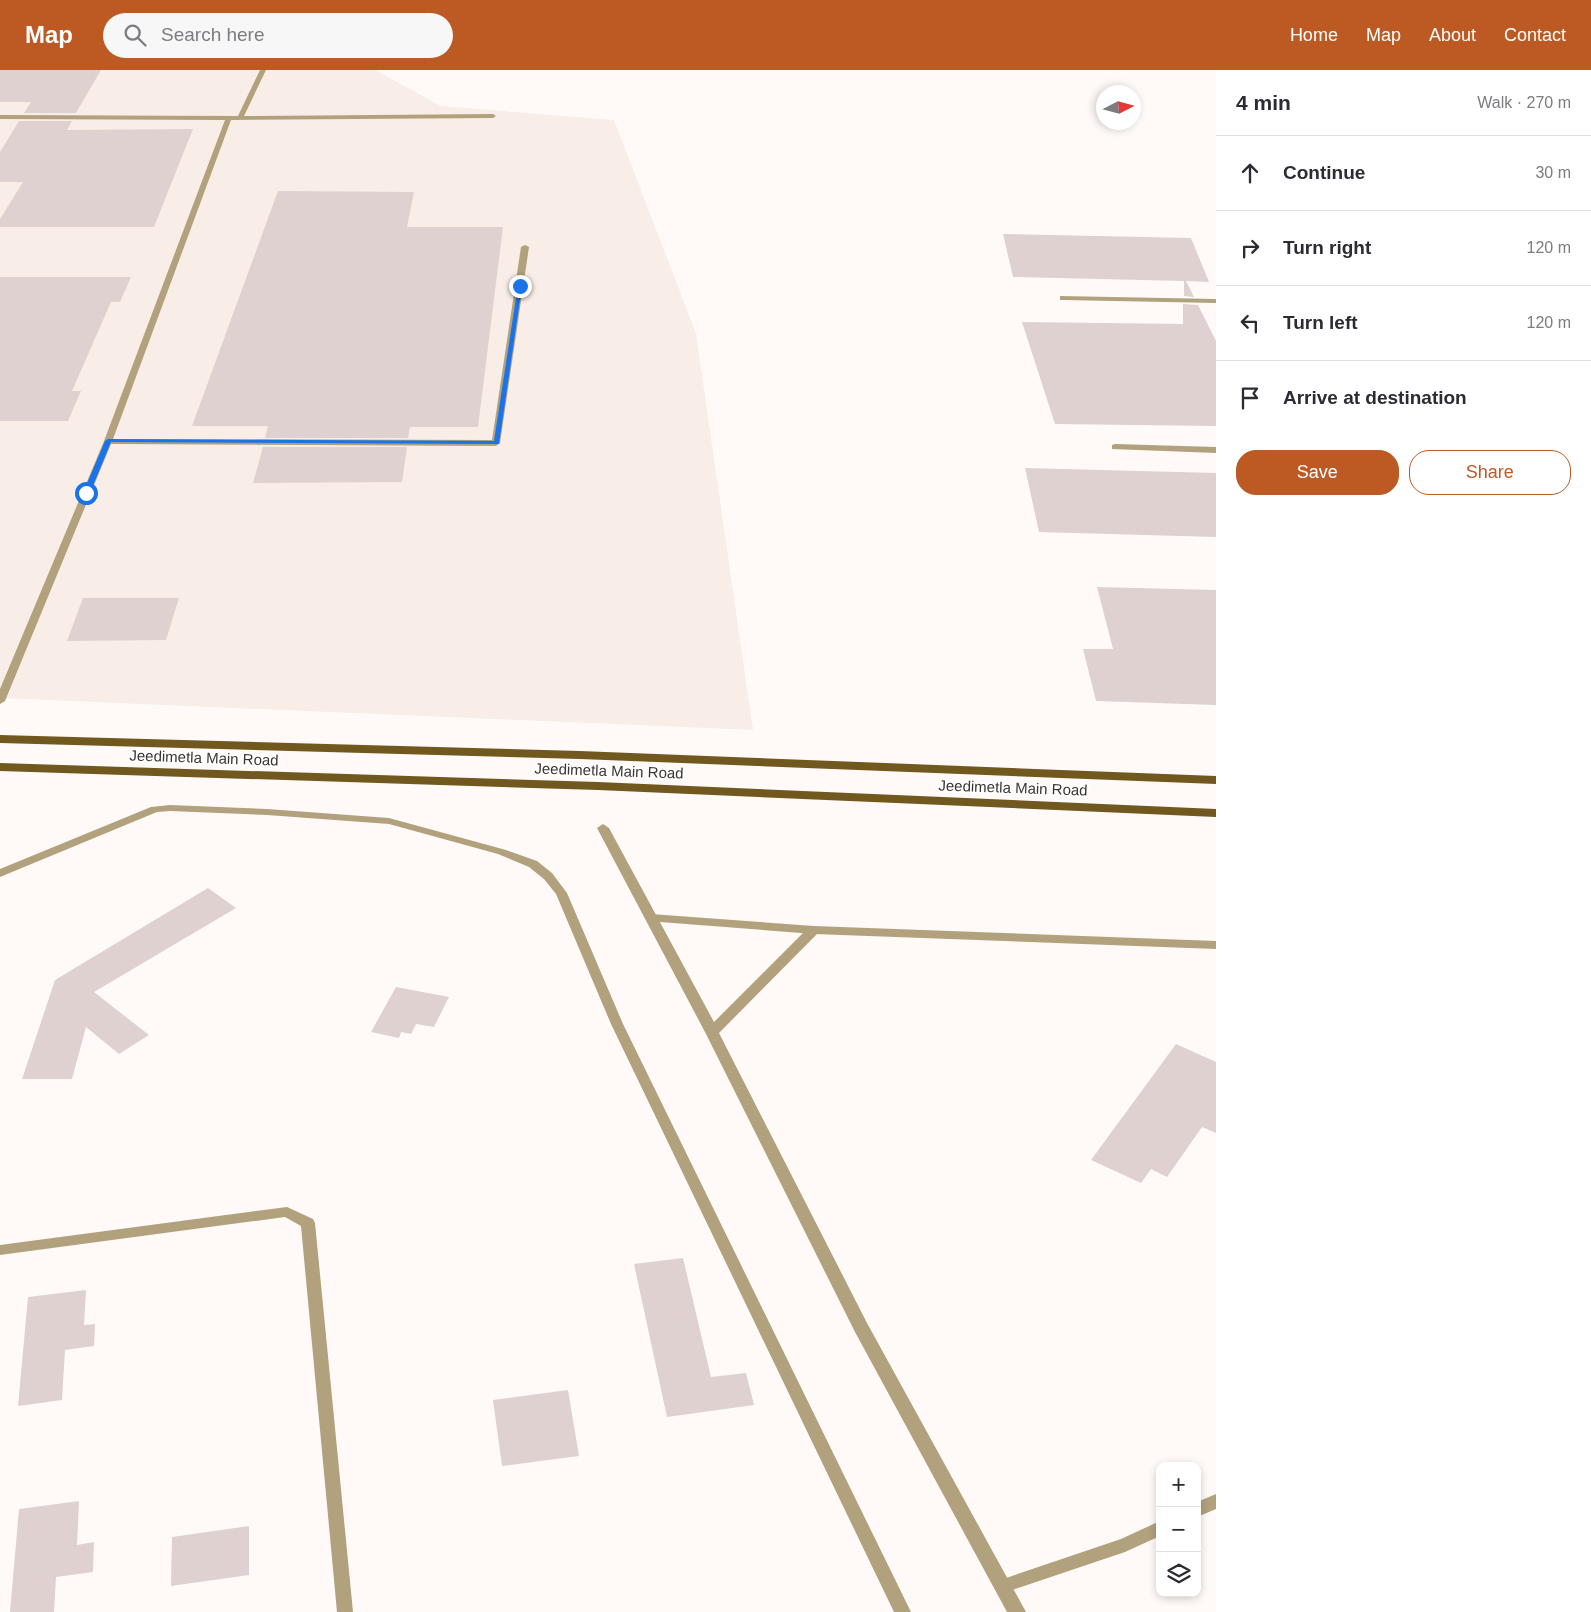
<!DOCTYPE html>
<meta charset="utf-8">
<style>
:root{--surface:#fff;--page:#f7f7f7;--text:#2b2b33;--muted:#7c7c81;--line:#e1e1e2;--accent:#bd5923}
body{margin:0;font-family:Helvetica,sans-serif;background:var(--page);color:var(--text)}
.controls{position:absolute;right:15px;bottom:15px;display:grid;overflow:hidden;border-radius:10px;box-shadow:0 2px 8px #0003}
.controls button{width:45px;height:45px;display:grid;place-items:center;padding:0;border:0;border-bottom:1px solid var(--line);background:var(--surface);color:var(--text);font:25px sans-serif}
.compass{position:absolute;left:1096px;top:15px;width:45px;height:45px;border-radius:50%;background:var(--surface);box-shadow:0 2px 8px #0003;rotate:84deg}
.stop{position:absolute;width:15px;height:15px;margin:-11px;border:4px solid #1a73e8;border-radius:50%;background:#fff}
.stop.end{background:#1a73e8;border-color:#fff;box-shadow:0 1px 5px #0008}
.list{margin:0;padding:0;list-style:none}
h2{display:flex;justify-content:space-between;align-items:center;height:65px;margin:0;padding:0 20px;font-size:21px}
h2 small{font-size:16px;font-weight:400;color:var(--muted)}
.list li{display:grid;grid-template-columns:32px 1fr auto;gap:15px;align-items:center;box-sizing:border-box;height:75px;padding:0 20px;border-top:1px solid var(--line)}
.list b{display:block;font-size:19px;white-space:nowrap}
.list em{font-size:16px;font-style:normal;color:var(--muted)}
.actions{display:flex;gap:10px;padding:15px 20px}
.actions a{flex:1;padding:11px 0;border:1px solid var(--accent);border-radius:20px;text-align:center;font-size:18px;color:var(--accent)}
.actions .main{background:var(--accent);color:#fff}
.icon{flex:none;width:28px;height:28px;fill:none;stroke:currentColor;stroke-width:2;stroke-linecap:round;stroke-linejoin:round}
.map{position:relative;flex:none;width:1216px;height:1542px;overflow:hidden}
header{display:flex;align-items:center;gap:30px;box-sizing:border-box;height:70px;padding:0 25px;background:var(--accent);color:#fff}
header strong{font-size:24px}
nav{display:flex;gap:28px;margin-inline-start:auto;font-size:18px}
.search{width:350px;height:45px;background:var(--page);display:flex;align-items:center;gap:12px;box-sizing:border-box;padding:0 18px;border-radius:28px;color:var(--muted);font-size:19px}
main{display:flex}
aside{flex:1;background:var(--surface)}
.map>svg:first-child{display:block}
.built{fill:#f9eee7}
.building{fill:#ded1cf}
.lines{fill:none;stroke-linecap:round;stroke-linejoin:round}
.lane{fill:#b2a17d;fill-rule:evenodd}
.street{fill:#b2a17d;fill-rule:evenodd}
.primary{fill:#70581e;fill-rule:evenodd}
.route{fill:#1a73e8}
.labels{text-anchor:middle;stroke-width:4;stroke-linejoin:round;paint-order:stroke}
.street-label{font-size:15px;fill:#393532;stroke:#fff}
</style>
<header>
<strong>Map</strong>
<div class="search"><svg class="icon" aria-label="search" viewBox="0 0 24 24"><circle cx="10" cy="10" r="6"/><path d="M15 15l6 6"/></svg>Search here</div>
<nav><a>Home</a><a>Map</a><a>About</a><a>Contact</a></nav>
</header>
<main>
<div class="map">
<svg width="1216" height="1542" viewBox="0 0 1216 1542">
<rect width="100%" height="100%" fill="#fffaf8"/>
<path class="built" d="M0,0H375L441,36L614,50L696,263L753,660L0,628Z"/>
<path class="building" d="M0,0H101L76,43H24L31,32H0Z
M19,51H72L67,60L193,59L154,157H0V149L23,112H0V82Z
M278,121L414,122L407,157H503L478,357H410L408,368H265L268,356H192Z
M1003,164L1191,168L1209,212L1186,211L1194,227L1184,226V211L1013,207Z
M0,207H131L120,232H111L72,321H81L68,351H0Z
M1183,234L1198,235L1216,271V356L1055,354L1022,252L1183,254Z
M263,377H407L402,412L253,413Z
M1025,398L1216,403V467L1039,462Z
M1097,517L1216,520V635L1096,631L1083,579H1113Z
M83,528H179L166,570L67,571Z
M208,818L236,838L94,922L149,965L119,984L86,957L72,1009H22L55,910Z
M396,917L449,927L434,957L416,954L411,964L401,962L399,968L371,962Z
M1176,974L1216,992V1063L1202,1057L1167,1107L1151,1099L1141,1113L1091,1090Z
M683,1188L711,1307L746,1303L754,1335L667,1347L634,1194Z
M86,1220L84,1255L95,1254L94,1276L65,1280L62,1330L18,1336L28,1227Z
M568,1320L579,1386L502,1396L493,1330Z
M79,1431L77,1475L94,1472L93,1502L56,1507L54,1542H10L19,1439Z
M249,1456V1505L171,1516L172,1467Z"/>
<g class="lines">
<path class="lane" d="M260,0H266L244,46L493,44L496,46L493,48L231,50L113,369L492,370L521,177L525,175L529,177L500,373L496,376L111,374L5,631L0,634V619L104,371L225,50L0,49V45L238,46Z
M1060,226L1216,229V233L1063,230H1060Z
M1115,374L1216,377V383L1112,379V375Z
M170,735L267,739L389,748L506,780L537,791L552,803L567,823L623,954L911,1542H894L611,954L556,824L544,809L529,797L498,784L389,754L267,745L170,741L157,742L0,807V799L151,737Z
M651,844L814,856L1216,871V879L814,864L647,851L645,848L647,845Z
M287,1137L313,1149L315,1153L353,1542H337L301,1156L285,1147L0,1185V1175Z
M1216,1424V1439L1197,1447V1432Z
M1160,1451V1466L1125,1482L1003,1523L997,1521L995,1516L997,1511L1121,1469Z"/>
<path class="street" d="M603,754L609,758L714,952L809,857L814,856L821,860L719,963L867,1253L1026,1542H1007L855,1262L705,962L597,758Z"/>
<path class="primary" d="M0,665L580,681L1216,706V714L580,689L0,673Z
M0,693L598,712L1216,739V747L598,720L0,701Z"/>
</g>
<path class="route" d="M518,215L522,216L499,374L111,372L90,423L86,425L83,423L105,371L108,369L494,371Z"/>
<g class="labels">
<g class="street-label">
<text transform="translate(204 688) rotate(2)" y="5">Jeedimetla Main Road</text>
<text transform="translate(609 701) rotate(2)" y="5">Jeedimetla Main Road</text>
<text transform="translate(1013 718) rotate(2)" y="5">Jeedimetla Main Road</text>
</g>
</g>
</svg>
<div class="controls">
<button>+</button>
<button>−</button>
<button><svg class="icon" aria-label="layers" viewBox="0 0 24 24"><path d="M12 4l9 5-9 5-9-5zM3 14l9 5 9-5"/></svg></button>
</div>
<svg class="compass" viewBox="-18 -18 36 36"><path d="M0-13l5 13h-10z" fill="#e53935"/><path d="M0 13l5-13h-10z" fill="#7c7c81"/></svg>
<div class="stop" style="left:86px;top:423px"></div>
<div class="stop end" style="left:520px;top:216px"></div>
</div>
<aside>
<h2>4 min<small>Walk · 270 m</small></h2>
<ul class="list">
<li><svg class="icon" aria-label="ahead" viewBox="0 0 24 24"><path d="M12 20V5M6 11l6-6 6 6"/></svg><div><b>Continue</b></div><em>30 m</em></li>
<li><svg class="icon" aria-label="right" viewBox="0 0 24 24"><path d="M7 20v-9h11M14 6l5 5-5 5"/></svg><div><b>Turn right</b></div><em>120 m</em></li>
<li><svg class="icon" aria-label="left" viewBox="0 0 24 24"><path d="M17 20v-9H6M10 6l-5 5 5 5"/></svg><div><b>Turn left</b></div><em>120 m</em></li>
<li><svg class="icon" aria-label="arrive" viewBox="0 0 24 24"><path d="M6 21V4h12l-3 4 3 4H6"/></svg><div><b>Arrive at destination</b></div></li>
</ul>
<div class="actions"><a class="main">Save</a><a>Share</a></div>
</aside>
</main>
